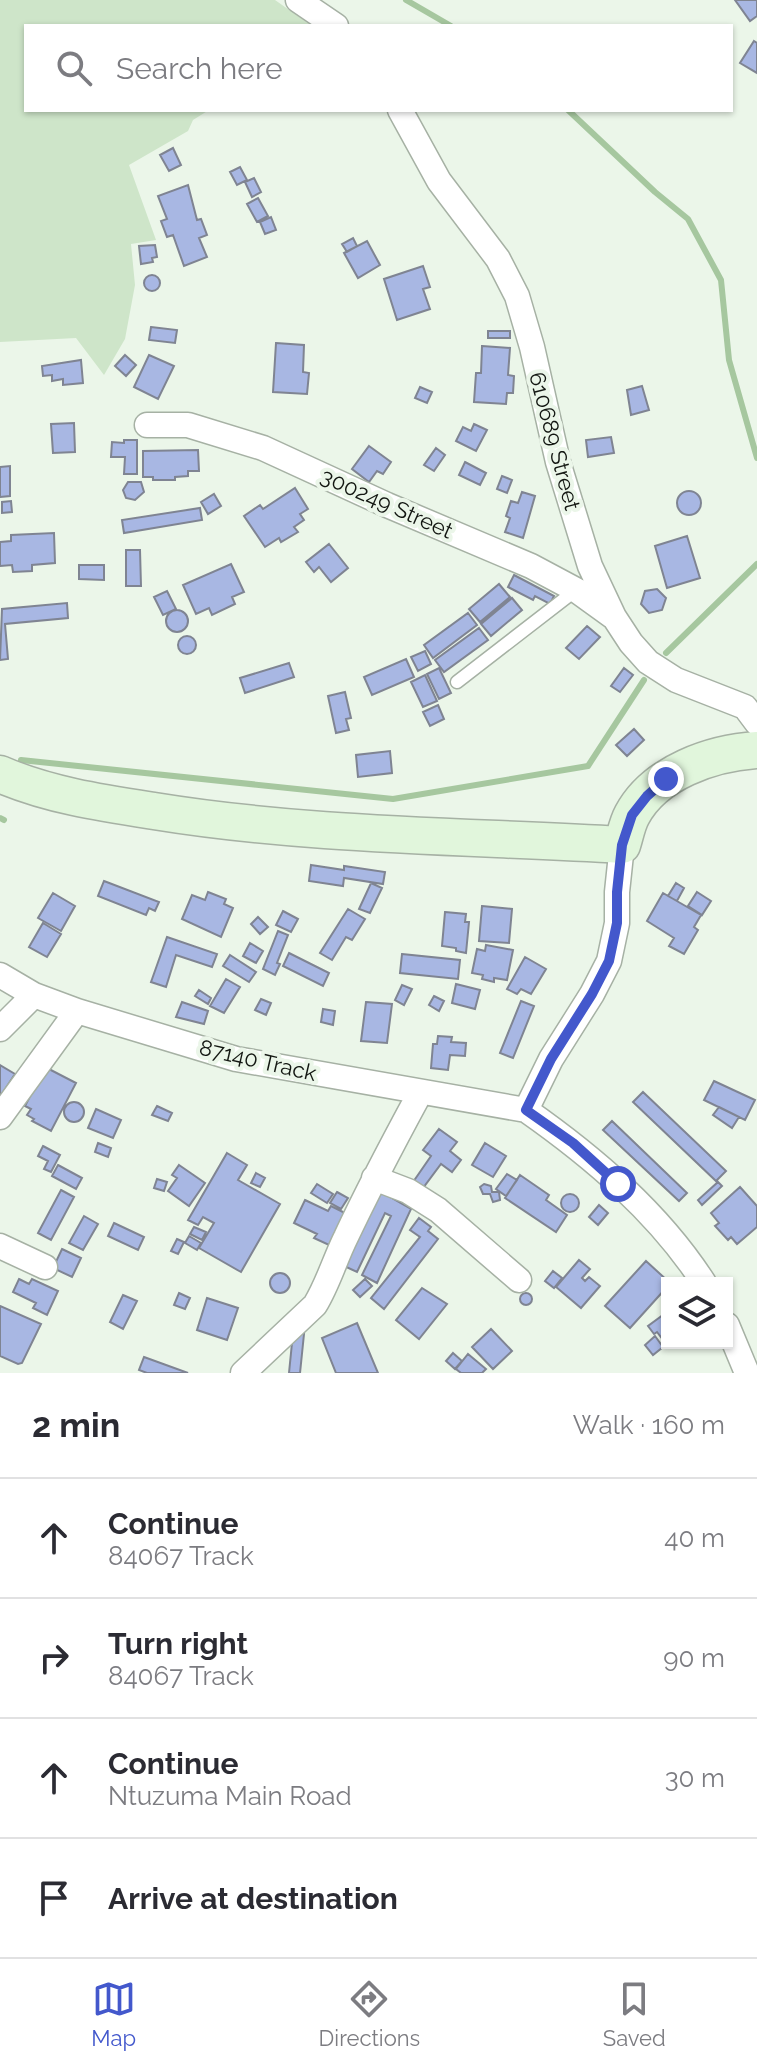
<!DOCTYPE html>
<meta charset="utf-8">
<style>
:root{--surface:#fff;--page:#f7f7f7;--text:#2b2b33;--muted:#7c7c81;--line:#e1e1e2;--accent:#4358cc}
body{margin:0;font-family:Raleway,sans-serif;background:var(--page);color:var(--text)}
.controls{position:absolute;right:24px;bottom:24px;display:grid;overflow:hidden;border-radius:0px;box-shadow:0 2px 6px #0004}
.controls button{width:72px;height:72px;display:grid;place-items:center;padding:0;border:0;border-bottom:2px solid var(--line);background:var(--surface);color:var(--text);font:40px sans-serif}
.stop{position:absolute;width:24px;height:24px;margin:-18px;border:6px solid #4358cc;border-radius:50%;background:#fff}
.stop.end{background:#4358cc;border-color:#fff;box-shadow:0 2px 8px #0008}
.list{margin:0;padding:0;list-style:none}
h2{display:flex;justify-content:space-between;align-items:center;height:104px;margin:0;padding:0 32px;font-size:34px}
h2 small{font-size:26px;font-weight:400;color:var(--muted)}
.list li{display:grid;grid-template-columns:52px 1fr auto;gap:24px;align-items:center;box-sizing:border-box;height:120px;padding:0 32px;border-top:2px solid var(--line)}
.list b{display:block;font-size:30px;white-space:nowrap}
.list p{margin:0;font-size:26px;white-space:nowrap;color:var(--muted)}
.list em{font-size:26px;font-style:normal;color:var(--muted)}
.icon{flex:none;width:44px;height:44px;fill:none;stroke:currentColor;stroke-width:2;stroke-linecap:round;stroke-linejoin:round}
.map{position:relative;flex:none;width:757px;height:1373px;overflow:hidden}
.search{position:absolute;background:var(--surface);box-shadow:0 2px 6px #0004;left:24px;right:24px;top:24px;height:88px;display:flex;align-items:center;gap:20px;box-sizing:border-box;padding:0 28px;border-radius:0px;color:var(--muted);font-size:30px}
.sheet{height:584px;background:var(--surface)}
nav{display:flex;justify-content:space-around;align-items:center;box-sizing:border-box;height:112px;border-top:2px solid var(--line);background:var(--surface);font-size:22px;color:var(--muted)}
nav a{display:grid;justify-items:center;gap:4px}
nav .on{color:var(--accent)}
.map>svg:first-child{display:block}
.green{fill:#cee5c9}
.lines{fill:none;stroke-linecap:round;stroke-linejoin:round}
.stream{stroke:#a6c79f;stroke-width:6}
.building{fill:#a8b7e3;stroke:#7f8492;stroke-width:2}
.service-casing{stroke:#a6b1a4;stroke-width:15}
.minor-casing{stroke:#a6b1a4;stroke-width:27}
.secondary-casing{stroke:#a6b1a4;stroke-width:39}
.service{stroke:#fff;stroke-width:12}
.minor{stroke:#fff;stroke-width:24}
.secondary{stroke:#e1f6dc;stroke-width:36}
.route{stroke:#4358cc;stroke-width:10}
.labels{text-anchor:middle;stroke-width:8;stroke-linejoin:round;paint-order:stroke}
.street-label{font-size:22px;fill:#121611;stroke:#ebf6e9}
</style>
<div class="map">
<svg width="757" height="1373" viewBox="0 0 757 1373">
<rect width="100%" height="100%" fill="#ebf6e9"/>
<path class="green" d="M0,0H275L312,26H26V110H209L193,120L188,131L129,165L156,240L131,244L135,285L125,339L104,375L76,338L0,342Z"/>
<g class="lines">
<path class="stream" d="M406,0L451,26
M568,110L655,192L688,219L721,280L729,360L757,458
M666,653L757,564
M21,760L393,799L588,766L644,680
M0,818L4,820"/>
</g>
<path class="building" d="M735,0H757V16L750,21Z
M754,41L757,43V73L740,63Z
M173,148L181,165L169,171L160,155Z
M240,167L247,180L237,185L230,172Z
M254,178L261,192L252,197L245,182Z
M188,185L197,220L201,219L207,235L199,238L207,257L184,266L173,235L167,237L161,221L167,219L158,196Z
M258,198L268,216L257,222L247,204Z
M271,217L276,230L265,234L260,222Z
M353,238L357,246L347,252L342,244Z
M367,241L380,265L358,278L344,253Z
M155,245L157,257L152,258L153,262L141,264L139,246Z
M423,266L430,287L423,289L430,309L397,320L384,279Z
M144 283a8 8 0 1 1 16 0a8 8 0 1 1-16 0Z
M151,327L177,330L175,343L149,340Z
M488,331H510V338H488Z
M276,343L304,345L303,372L309,373L307,394L273,392Z
M482,346L510,348L508,375L514,376L513,393H507L506,404L474,402L476,373H481Z
M125,355L136,365L126,376L115,366Z
M149,355L174,366L158,399L134,387Z
M81,360L83,383L63,385V379L52,381V375L43,376L42,366Z
M642,386L649,410L631,415L627,390Z
M420,387L432,392L427,403L415,398Z
M74,423L75,452L53,453L51,424Z
M474,424L487,430L476,451L456,441L463,427L471,431Z
M611,437L614,453L588,457L586,440Z
M124,440H137V474H124L125,457H111L112,442L124,443Z
M369,446L391,462L383,474L377,471L369,482L352,469Z
M436,448L445,455L434,471L424,465Z
M198,450L199,471H188V476L175,477V480H153V477H143V451Z
M465,462L486,473L480,485L459,475Z
M10,466V496L0,497V467Z
M502,476L512,480L507,493L497,489Z
M128,482H141L144,492L135,500L126,498L123,490Z
M295,488L308,509L300,514L304,520L294,527L298,532L281,542L279,538L265,547L244,516L260,505L263,509Z
M677 503a12 12 0 1 1 24 0a12 12 0 1 1-24 0Z
M522,492L535,496L523,538L505,532L510,518L506,516L511,501L518,503Z
M214,494L221,506L208,514L201,502Z
M11,501L12,512L2,513V502Z
M200,508L202,520L124,533L122,520Z
M54,533L55,563L32,565V571L13,572L12,565L0,566V542L11,541V535Z
M687,536L700,578L667,588L655,546Z
M329,544L348,568L331,582L319,567L314,572L306,562Z
M126,550H140L141,586H126Z
M231,564L244,592L232,597L235,604L212,615L209,608L196,614L183,585Z
M79,565H104V580L79,579Z
M514,575L554,596L550,604L535,596L533,600L508,587Z
M499,584L510,597L480,622L469,609Z
M657,589L666,598L662,610L649,613L641,604L645,591Z
M167,591L176,609L163,615L154,597Z
M512,598L522,610L491,636L481,624Z
M67,603L68,618L5,624L8,659L0,660L2,609Z
M166 621a11 11 0 1 1 22 0a11 11 0 1 1-22 0Z
M468,613L477,625L433,658L424,645Z
M587,626L600,637L579,659L566,648Z
M479,628L488,640L444,672L435,660Z
M178 645a9 9 0 1 1 18 0a9 9 0 1 1-18 0Z
M425,651L431,664L418,671L411,657Z
M406,659L414,677L372,695L364,677Z
M289,663L294,677L245,693L240,678Z
M439,668L451,693L439,699L427,674Z
M624,668L633,675L620,692L611,686Z
M425,675L437,701L423,707L411,682Z
M345,692L351,718L346,719L349,730L336,733L328,696Z
M438,705L444,719L430,726L423,712Z
M634,729L644,740L627,756L616,745Z
M390,751L392,773L358,777L356,755Z
M311,865L344,870V866L385,872L383,884L344,878L343,886L309,881Z
M104,881L159,902L155,911L149,908L146,915L98,896Z
M371,883L382,888L370,913L359,909Z
M676,883L684,888L677,901L668,896Z
M208,892L226,899L224,904L233,908L221,937L182,919L192,895L205,900Z
M697,892L711,901L702,915L688,906Z
M53,893L75,906L61,931L38,918Z
M663,893L701,915L694,927L698,930L684,954L669,946L674,938L647,921Z
M482,906L512,909L509,943L479,941Z
M348,909L365,919L352,940L346,937L332,960L320,953Z
M283,911L298,919L291,932L276,925Z
M445,912L466,914L465,922H469L466,953L456,951V948L442,946Z
M258,917L268,927L260,934L251,924Z
M43,923L61,934L47,957L29,947Z
M278,931L288,935L277,963L280,964L275,975L263,969Z
M167,937L217,954L212,967L176,955L166,987L151,982Z
M250,943L263,951L256,963L243,956Z
M486,945L513,950L507,980L494,978V982L482,979L483,975L472,973L477,949L485,951Z
M289,953L329,973L323,986L283,966Z
M402,954L460,960L458,979L400,973Z
M230,955L256,972L249,982L223,966Z
M525,957L546,969L531,994L521,989L517,994L507,989Z
M226,979L240,987L224,1013L210,1006Z
M456,984L480,990L475,1009L452,1003Z
M402,985L412,989L404,1005L395,1000Z
M199,990L211,998L208,1004L195,996Z
M434,996L444,1001L439,1011L429,1005Z
M261,999L271,1003L266,1015L255,1010Z
M521,1001L534,1006L513,1058L500,1053Z
M182,1002L208,1011L204,1024L176,1017Z
M366,1002L392,1004L387,1043L361,1041Z
M323,1009L335,1011L333,1025L321,1022Z
M438,1036L452,1037L451,1042L466,1043L465,1056L450,1055L448,1070L431,1068L433,1044H437Z
M0,1065L15,1074L0,1097Z
M45,1067L76,1083L51,1131L32,1121L34,1119L27,1115L31,1109L25,1106Z
M714,1081L755,1100L745,1120L704,1100Z
M643,1092L726,1171L716,1181L633,1102Z
M64 1112a10 10 0 1 1 20 0a10 10 0 1 1-20 0Z
M157,1106L172,1113L168,1121L152,1115Z
M719,1107L739,1117L732,1128L713,1115Z
M96,1109L121,1120L113,1138L88,1128Z
M612,1121L687,1193L679,1201L603,1130Z
M439,1129L457,1142L450,1151L461,1160L452,1172L441,1164L420,1192L411,1185L431,1156L423,1150Z
M98,1143L111,1148L108,1157L95,1152Z
M485,1143L506,1156L493,1177L472,1165Z
M43,1146L60,1155L51,1172L44,1169L48,1161L38,1156Z
M227,1153L247,1165L238,1180L280,1204L241,1272L199,1248L214,1223L203,1217L198,1225L188,1220Z
M58,1165L82,1178L76,1189L52,1176Z
M179,1165L205,1183L189,1206L168,1191L177,1178L172,1175Z
M256,1173L265,1178L260,1187L251,1183Z
M507,1174L517,1180L506,1196L496,1189Z
M520,1175L549,1195L546,1200L567,1215L556,1232L505,1198Z
M157,1179L167,1182L164,1191L154,1188Z
M718,1182L722,1186L702,1205L698,1200Z
M317,1184L333,1194L327,1203L311,1193Z
M484,1184L491,1186L492,1192H499L500,1200L493,1202L490,1194H483L480,1187Z
M740,1187L757,1206V1227L737,1244L731,1237L728,1240L715,1226L719,1223L711,1213Z
M376,1189L411,1209L377,1283L362,1275L391,1216L385,1213L357,1272L342,1265Z
M61,1190L74,1197L51,1240L38,1233Z
M337,1192L348,1198L341,1209L330,1203Z
M561 1203a9 9 0 1 1 18 0a9 9 0 1 1-18 0Z
M305,1200L328,1211L331,1206L345,1213L329,1245L314,1238L317,1234L294,1223Z
M599,1205L608,1213L598,1225L589,1217Z
M84,1216L98,1224L83,1250L69,1243Z
M419,1218L431,1227L428,1231L438,1239L384,1309L371,1298L420,1237L410,1230Z
M114,1223L144,1237L138,1250L108,1236Z
M194,1227L206,1232L202,1240L190,1234Z
M189,1236L201,1243L197,1250L185,1243Z
M177,1239L184,1242L178,1254L171,1251Z
M62,1249L81,1258L72,1277L53,1268Z
M579,1260L590,1269L582,1278L585,1281L589,1277L600,1286L581,1308L556,1287Z
M646,1261L670,1283H667V1287L630,1328L605,1306Z
M553,1271L562,1278L554,1288L545,1281Z
M270 1283a10 10 0 1 1 20 0a10 10 0 1 1-20 0Z
M19,1279L29,1284L32,1279L58,1291L47,1315L33,1308L36,1303L13,1292Z
M365,1279L372,1286L360,1297L353,1290Z
M422,1288L447,1304L419,1339L396,1320Z
M179,1293L190,1298L185,1309L174,1305Z
M520 1299a6 6 0 1 1 12 0a6 6 0 1 1-12 0Z
M123,1295L137,1301L123,1329L110,1322Z
M207,1298L238,1308L227,1340L197,1330Z
M0,1306L41,1324L22,1363L18,1364L0,1356Z
M667,1312V1343H669L667,1345L657,1332L654,1334L648,1326Z
M357,1323L378,1373H336L322,1338Z
M491,1329L512,1351L493,1369L472,1347Z
M293,1333L304,1334L300,1373H289Z
M655,1336L663,1347L653,1355L645,1345Z
M453,1353L462,1361L455,1369L446,1361Z
M468,1354L486,1369L482,1373H461L456,1369Z
M144,1357L188,1373H147L139,1370Z"/>
<g class="lines">
<defs>
<path id="service" d="M457,682L576,590"/>
<path id="minor" d="M298,0L336,26
M400,110L439,181L498,259L517,296L532,347L558,462L590,566L614,617L631,643L648,662L676,680L745,707L757,723
M147,425H188L263,448L387,505L531,566L576,590L612,616
M622,845L617,892V923L609,961L592,994L551,1059L526,1110C593,1157 659,1213 704,1283
M0,975L34,995L77,1011L236,1059L526,1110
M0,1029L34,995
M0,1117L77,1011
M374,1178L408,1191L438,1210L519,1280
M0,1246L45,1267
M727,1325L747,1373
M243,1373L315,1305C328,1284 335,1259 346,1237C369,1188 394,1141 420,1093"/>
<path id="secondary" d="M0,774C48,795 102,803 154,811C308,836 466,836 622,845C625,836 627,824 632,815C655,772 712,753 757,750"/>
</defs>
<use href="#service" class="service-casing"/>
<use href="#minor" class="minor-casing"/>
<use href="#secondary" class="secondary-casing"/>
<use href="#service" class="service"/>
<use href="#minor" class="minor"/>
<use href="#secondary" class="secondary"/>
</g>
<g class="lines">
<path class="route" d="M618,1184L573,1143L526,1110L551,1059L592,994L609,961L617,923V892L622,845L632,815L647,796L666,779"/>
</g>
<g class="labels">
<g class="street-label">
<text transform="translate(555 441) rotate(75)" y="8">610689 Street</text>
<text transform="translate(387 503) rotate(24)" y="8">300249 Street</text>
<text transform="translate(258 1060) rotate(13)" y="8">87140 Track</text>
</g>
</g>
</svg>
<div class="controls">
<button><svg class="icon" aria-label="layers" viewBox="0 0 24 24"><path d="M12 4l9 5-9 5-9-5zM3 14l9 5 9-5"/></svg></button>
</div>
<div class="stop" style="left:618px;top:1184px"></div>
<div class="stop end" style="left:666px;top:779px"></div>
<div class="search"><svg class="icon" aria-label="search" viewBox="0 0 24 24"><circle cx="10" cy="10" r="6"/><path d="M15 15l6 6"/></svg>Search here</div>
</div>
<section class="sheet">
<h2>2 min<small>Walk · 160 m</small></h2>
<ul class="list">
<li><svg class="icon" aria-label="ahead" viewBox="0 0 24 24"><path d="M12 20V5M6 11l6-6 6 6"/></svg><div><b>Continue</b><p>84067 Track</p></div><em>40 m</em></li>
<li><svg class="icon" aria-label="right" viewBox="0 0 24 24"><path d="M7 20v-9h11M14 6l5 5-5 5"/></svg><div><b>Turn right</b><p>84067 Track</p></div><em>90 m</em></li>
<li><svg class="icon" aria-label="ahead" viewBox="0 0 24 24"><path d="M12 20V5M6 11l6-6 6 6"/></svg><div><b>Continue</b><p>Ntuzuma Main Road</p></div><em>30 m</em></li>
<li><svg class="icon" aria-label="arrive" viewBox="0 0 24 24"><path d="M6 21V4h12l-3 4 3 4H6"/></svg><div><b>Arrive at destination</b></div></li>
</ul>
</section>
<nav>
<a class="on"><svg class="icon" aria-label="map" viewBox="0 0 24 24"><path d="M3 6l6-2 6 2 6-2v14l-6 2-6-2-6 2zM9 4v14M15 6v14"/></svg>Map</a>
<a><svg class="icon" aria-label="directions" viewBox="0 0 24 24"><path d="M12 3l9 9-9 9-9-9zM9 14v-3h6M13 9l2 2-2 2"/></svg>Directions</a>
<a><svg class="icon" aria-label="saved" viewBox="0 0 24 24"><path d="M7 4h10v16l-5-4-5 4z"/></svg>Saved</a>
</nav>
